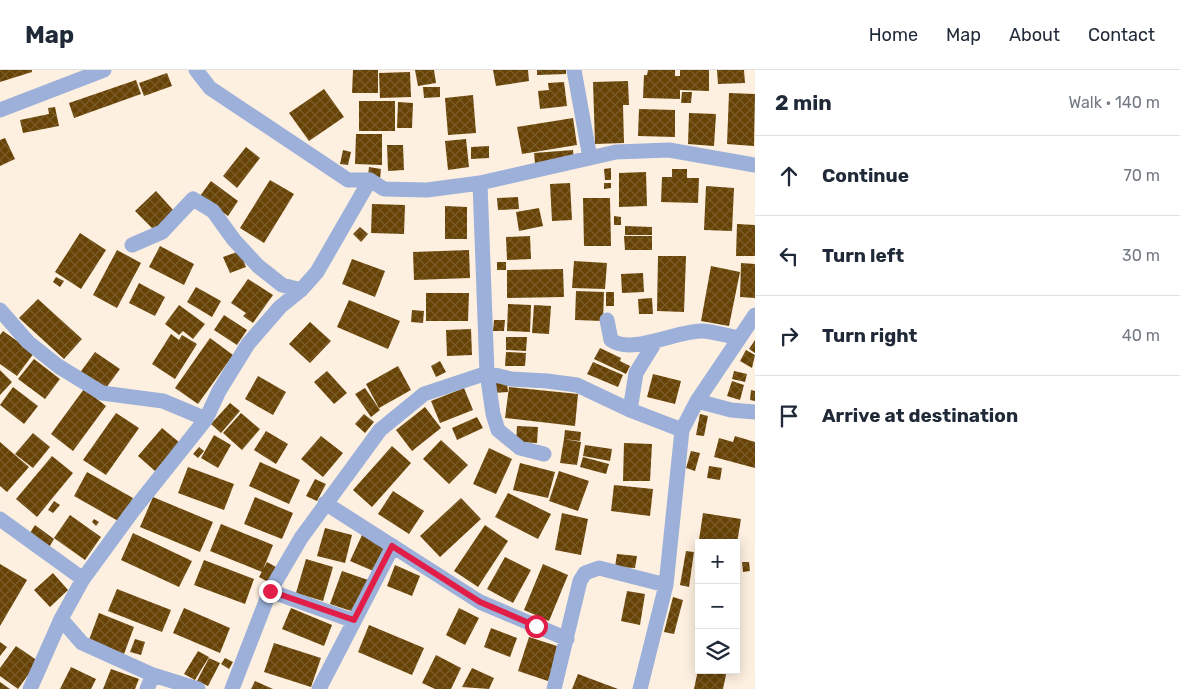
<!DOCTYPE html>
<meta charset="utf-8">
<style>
:root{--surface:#fff;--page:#f2f2f3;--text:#1f2937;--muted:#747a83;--line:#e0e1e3}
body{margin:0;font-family:Rubik,sans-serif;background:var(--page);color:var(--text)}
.controls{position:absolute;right:15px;bottom:15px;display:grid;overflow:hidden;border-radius:0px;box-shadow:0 2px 12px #0003}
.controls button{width:45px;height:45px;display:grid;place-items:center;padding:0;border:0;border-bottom:1px solid var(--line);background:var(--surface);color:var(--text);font:25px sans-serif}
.stop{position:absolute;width:15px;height:15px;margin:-11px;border:4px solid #e11d48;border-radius:50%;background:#fff}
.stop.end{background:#e11d48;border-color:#fff;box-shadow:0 1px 5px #0008}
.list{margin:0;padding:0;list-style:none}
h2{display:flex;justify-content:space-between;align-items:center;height:65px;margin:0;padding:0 20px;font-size:21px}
h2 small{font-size:16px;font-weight:400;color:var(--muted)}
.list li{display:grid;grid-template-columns:32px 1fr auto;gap:15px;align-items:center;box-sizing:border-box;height:80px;padding:0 20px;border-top:1px solid var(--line)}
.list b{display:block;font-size:19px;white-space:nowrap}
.list em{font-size:16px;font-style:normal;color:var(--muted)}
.icon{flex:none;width:28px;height:28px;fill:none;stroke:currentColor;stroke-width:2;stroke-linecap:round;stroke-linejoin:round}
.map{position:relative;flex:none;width:755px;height:619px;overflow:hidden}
header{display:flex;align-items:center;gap:30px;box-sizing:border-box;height:70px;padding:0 25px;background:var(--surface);border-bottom:1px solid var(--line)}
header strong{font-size:24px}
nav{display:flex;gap:28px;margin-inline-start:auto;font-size:18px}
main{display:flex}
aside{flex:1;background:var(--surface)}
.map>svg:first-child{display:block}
.building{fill:url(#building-cross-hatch)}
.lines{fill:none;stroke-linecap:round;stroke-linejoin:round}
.minor{stroke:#9cb0da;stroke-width:15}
.route{stroke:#e11d48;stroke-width:6}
</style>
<header>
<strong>Map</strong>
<nav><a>Home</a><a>Map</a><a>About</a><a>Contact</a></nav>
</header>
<main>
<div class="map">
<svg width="755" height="619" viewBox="0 0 755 619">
<defs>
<pattern id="building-cross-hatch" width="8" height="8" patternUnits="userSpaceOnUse" patternTransform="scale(1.25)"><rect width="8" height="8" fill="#674205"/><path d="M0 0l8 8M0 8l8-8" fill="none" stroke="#7a5c2a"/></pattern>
</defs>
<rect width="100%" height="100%" fill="#fdf0e0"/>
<path class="building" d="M0,0H32V2L0,12Z
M353,0H378V23H352Z
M415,0H434L436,13L418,16Z
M493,0H528L529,11L496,16Z
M537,0H566V4L537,5Z
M648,0H675V6H680V0H709V21L680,20V29L643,28L644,5H647Z
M717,0H744L745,13L718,14Z
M410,2L411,27L380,28L379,3Z
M167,3L172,16L144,26L139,13Z
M136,10L141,24L74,48L69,33Z
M628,11L629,35H623L624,73L595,74L593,12Z
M564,12L567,36L540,39L538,21L549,20L548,13Z
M423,17H440V27L424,28Z
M324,19L344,47L309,71L289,43Z
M682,22H692L691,33H681Z
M729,23L755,24L754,76L727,74Z
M473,25L476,63L448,65L445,28Z
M359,31H395V61H359Z
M398,32L413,33L412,58H397Z
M55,37L59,56L23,63L20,50L49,44L48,38Z
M639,39L675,40V67L638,66Z
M689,43L716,44L714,76L688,74Z
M573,48L577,75L522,84L517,57Z
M356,64H382V95L355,94Z
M5,68L15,89L0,96V70Z
M466,69L469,97L448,100L445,71Z
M387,75H403L404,100L388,101Z
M489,76V88L471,89V77Z
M246,77L260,88L237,118L223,106Z
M343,80L351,82L348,95L340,94Z
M573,80L574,90L535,93L534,83Z
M369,97L381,99L380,109L368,106Z
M611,98V110H605L604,99Z
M672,99H687V108H699L698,133L661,132L662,107H672Z
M646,102L647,136L619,137V103Z
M270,110L294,124L264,173L240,158Z
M211,111L238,131L228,146L200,126Z
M570,113L572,150L552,151L550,114Z
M604,113H611V118L604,119Z
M706,116L734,118L732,161L704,160Z
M156,121L174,141L154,160L135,141Z
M518,127L519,139L498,140L497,128Z
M583,128H610L611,176H584Z
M372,134L405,135L404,164L371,163Z
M445,136L467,137V169H445Z
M539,138L543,156L519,161L516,142Z
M614,146L621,147V155H614Z
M737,154L755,155V186H736Z
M625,156L652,157V165H625Z
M360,157L368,164L361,172L353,164Z
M80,163L106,180L81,219L55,202Z
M530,166L531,189L507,190L506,167Z
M624,166H652V180H625Z
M160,176L194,194L184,215L149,197Z
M117,180L141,193L117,238L93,225Z
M469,180L470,208L414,210L413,182Z
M240,181L246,197L230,203L223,187Z
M658,186H686L684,242L657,241Z
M352,189L385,201L375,227L342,214Z
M574,191L607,193L605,219L572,218Z
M497,192H506V200H497Z
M741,193L755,194V228L740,227Z
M711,196L740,202L729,256L701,251Z
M563,199L564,227L507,228V200Z
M643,203L644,222L622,223L621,204Z
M56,207L64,211L60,217L53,212Z
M248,209L273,225L253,253L243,246L246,243L231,233Z
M139,213L165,227L155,246L129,233Z
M196,217L221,231L212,247L187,232Z
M576,221L604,222L603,251L575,250Z
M606,222H614V236H606Z
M426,223H469L468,251H426Z
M652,228L653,244H639L638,229Z
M38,229L82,269L64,289L19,248Z
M349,230L400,251L388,279L337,257Z
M508,234L531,235L530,262L507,261Z
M179,235L205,254L193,269L183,261L179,265L165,254Z
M534,235L551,236L549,264L532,263Z
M412,240L424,241L423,253L411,252Z
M224,245L247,260L237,275L214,260Z
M494,250H505L504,261H493Z
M310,252L331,271L310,293L289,274Z
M471,259L472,285L447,286L446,260Z
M3,261L34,283L17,306L0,294V265Z
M171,264L179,270L182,265L197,274L175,309L152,294Z
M506,267H527L526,281L506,280Z
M210,268L233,285L198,334L175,318Z
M755,270V283L749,279Z
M600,278L621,288L620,291L630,296L626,304L594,289Z
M746,280L755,285L752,298L740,291Z
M95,282L120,299L103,322L79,304Z
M506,282L526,283L525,296H505Z
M34,289L60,309L45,329L18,309Z
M440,291L446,302L436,307L431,296Z
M593,292L623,305L618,317L587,304Z
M398,296L411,320L379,338L366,314Z
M0,300L12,312L0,325Z
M327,301L347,323L334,334L314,312Z
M734,301L747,304L745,312L732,309Z
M653,304L681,311L675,334L647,327Z
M258,306L286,322L273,345L245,329Z
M732,311L744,315L740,330L727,326Z
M507,312L508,322L493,323V313Z
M13,317L38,336L24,354L0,335Z
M509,317L578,324L575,356L505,348Z
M365,318L380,340L371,347L355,324Z
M464,318L473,340L440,353L431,331Z
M84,319L106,336L73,381L51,364Z
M751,320L755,321V331L750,330Z
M230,333L240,341L221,363L211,354Z
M425,337L441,358L412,381L396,360Z
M116,343L139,358L106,405L83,390Z
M241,343L260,359L242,380L223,363Z
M364,344L374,352L365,363L355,354Z
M700,344L708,346L704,366L696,365Z
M477,347L483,358L457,370L452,358Z
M517,356L538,357L537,373L516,372Z
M162,358L180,373L155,401L138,386Z
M565,360L581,362L580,371L564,369Z
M266,361L288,374L276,394L254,380Z
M33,363L50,377L33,398L15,384Z
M214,365L231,375L218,398L201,388Z
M321,366L343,383L323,407L301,389Z
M735,366L755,372V398L714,387L719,368L733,372Z
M564,369L581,372L577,395L560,393Z
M441,370L468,395L449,414L423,389Z
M0,372L29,397L7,422L0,416Z
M624,373L652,374L650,411H623Z
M585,375L612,379L610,391L583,386Z
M392,376L411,393L372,437L353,420Z
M199,377L204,381L198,388L193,384Z
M489,378L512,389L496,424L473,414Z
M691,381L700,383L695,401L686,398Z
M52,386L73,403L37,447L16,429Z
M583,387L609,394L606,404L580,397Z
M260,392L300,410L289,434L249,416Z
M520,393L555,402L548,428L513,420Z
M709,396L722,398L720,410L707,408Z
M188,397L234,414L224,440L178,423Z
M559,401L589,411L578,441L549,431Z
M87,402L133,428L120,452L74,426Z
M315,409L326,414L317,431L306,426Z
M614,415L653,419L650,446L611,441Z
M393,421L424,441L409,464L378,444Z
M508,423L551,444L538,469L495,447Z
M153,427L213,452L200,482L140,457Z
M255,427L293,443L282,469L244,454Z
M461,428L481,449L440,487L420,466Z
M54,431L60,435L53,443L48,440Z
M562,443L588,449L581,485L555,480Z
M703,443L741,449L737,473L699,470Z
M70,445L101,467L85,490L54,468Z
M94,449L99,452L96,456L92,452Z
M221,454L273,475L262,502L210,481Z
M35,455L54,469L48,479L28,466Z
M485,455L508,471L478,517L454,501Z
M325,458L352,465L345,493L317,486Z
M133,463L192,491L179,517L121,490Z
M362,465L389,477L378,503L350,491Z
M686,481L694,482L689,517L680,515Z
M617,484L637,486L635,498L615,497Z
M505,487L531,500L513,533L487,519Z
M306,489L333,497L323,531L296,523Z
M204,490L254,509L245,534L194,515Z
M267,492L276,497L268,512L259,507Z
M742,492H749L750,501L743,502Z
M0,494L27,510L0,556Z
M543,494L568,505L549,551L524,540Z
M395,495L420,506L412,526L387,516Z
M342,501L368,510L357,543L330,534Z
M53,503L68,520L50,537L34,520Z
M117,519L171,540L162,562L108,541Z
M627,521L645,524L640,555L621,551Z
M673,527L683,530L674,564L664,562Z
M736,537H740L737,555H736Z
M184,538L230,558L220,583L173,563Z
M291,538L332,555L324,576L282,559Z
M459,538L479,548L465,575L446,565Z
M99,543L134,557L124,584L89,570Z
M369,555L424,578L412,605L358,582Z
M491,558L517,568L510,587L484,577Z
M529,567L560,577L548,611L518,601Z
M135,569L145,572L141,585L130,582Z
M0,572L7,577L0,586Z
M274,573L321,588L311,617L264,602Z
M16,576L38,591L18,619L0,606V598Z
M198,581L209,587L195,610L184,604Z
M436,585L461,598L451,619H435L422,613Z
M209,588L220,593L208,616L197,611Z
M225,588L233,592L229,599L221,594Z
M71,597L96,609L91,619H60Z
M472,598L494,608L489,619L462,617Z
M111,599L139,609L135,619H103Z
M698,600H727L723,619H694Z
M578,604L618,619H572Z
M255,611L273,619H251Z
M0,612L10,619H0Z"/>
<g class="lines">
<path class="minor" d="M196,0L210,18L348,110H370L384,119L427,120L480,113L616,82L669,80L755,95
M574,0L590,88
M0,40L104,0
M480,113L487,303L493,344L498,360L520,378L544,384
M132,175L162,162L193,129L213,141L234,170L258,196L282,215L301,220
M0,240L28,272L58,296L102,323L163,331L206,349
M607,250L611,270C632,285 676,261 701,261C713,261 727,266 739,268
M697,331L731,340L755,342
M630,340L636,303L655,272
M325,433L480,532L567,569
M0,449L83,509
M270,521L354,551
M61,549L82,573L153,605L198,619
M30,619L61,549L83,509L132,442L206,349L219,321L248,274L280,237L301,220L317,202L370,110
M147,619L153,605
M232,619L270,521L301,468L380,360L424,324L487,303L511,309L547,311L577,315L630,340L682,360
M319,619L393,476
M554,619L580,511L585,503L599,498L666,515
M640,619L666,515L682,360L697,331L755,245"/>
</g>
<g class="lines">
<path class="route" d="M270,521L354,550L392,476L480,532L536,556"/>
</g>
</svg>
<div class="controls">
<button>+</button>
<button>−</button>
<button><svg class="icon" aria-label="layers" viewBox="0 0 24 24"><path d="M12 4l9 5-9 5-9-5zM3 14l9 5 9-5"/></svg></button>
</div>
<div class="stop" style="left:536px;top:556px"></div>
<div class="stop end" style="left:270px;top:521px"></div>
</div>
<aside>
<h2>2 min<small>Walk · 140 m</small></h2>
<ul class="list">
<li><svg class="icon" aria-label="ahead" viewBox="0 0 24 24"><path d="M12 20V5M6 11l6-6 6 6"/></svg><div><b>Continue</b></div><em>70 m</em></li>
<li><svg class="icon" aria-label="left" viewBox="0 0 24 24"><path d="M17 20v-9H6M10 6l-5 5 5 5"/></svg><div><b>Turn left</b></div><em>30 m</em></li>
<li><svg class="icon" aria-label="right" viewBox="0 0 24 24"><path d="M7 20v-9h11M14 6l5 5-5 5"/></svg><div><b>Turn right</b></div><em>40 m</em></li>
<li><svg class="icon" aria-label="arrive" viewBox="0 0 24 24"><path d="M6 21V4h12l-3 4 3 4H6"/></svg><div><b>Arrive at destination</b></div></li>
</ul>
</aside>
</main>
